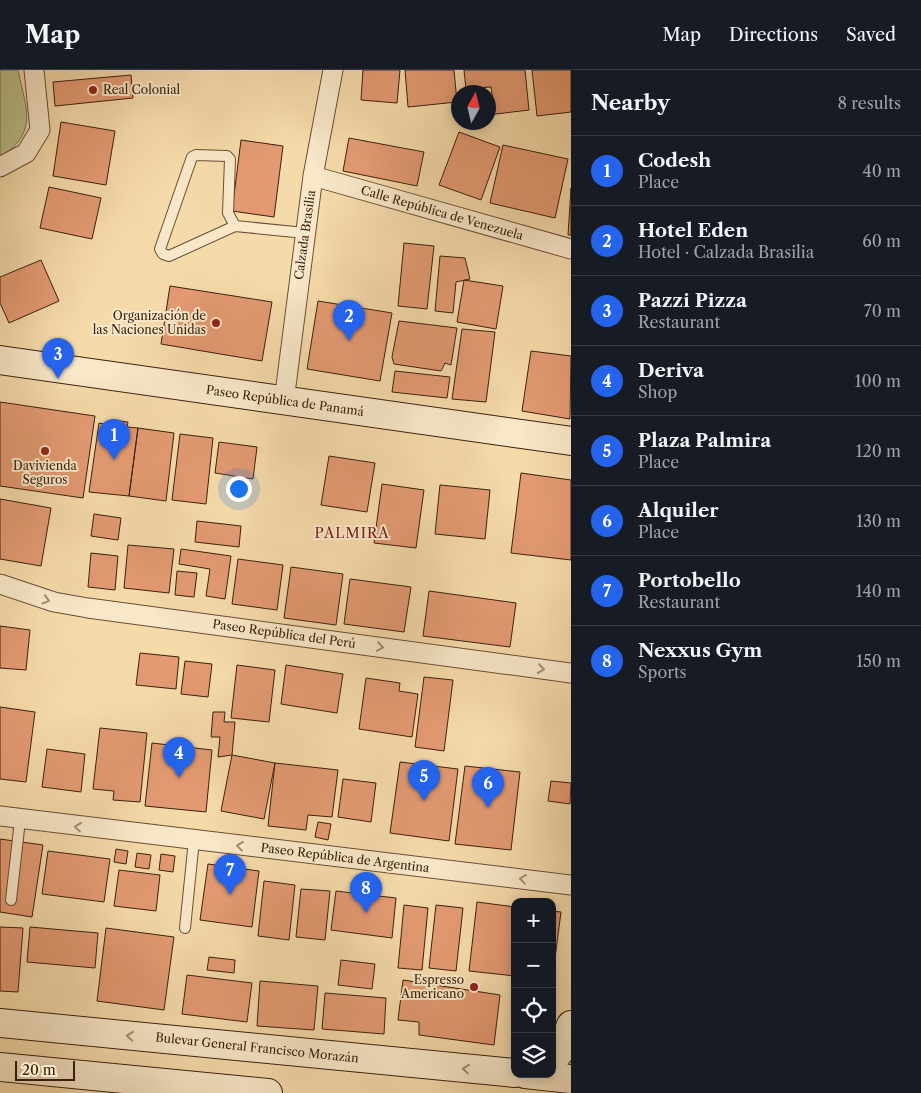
<!DOCTYPE html>
<meta charset="utf-8">
<style>
:root{--surface:#171b24;--page:#242831;--text:#f1f3f6;--muted:#9ea1a6;--line:#363941;--accent:#2563eb}
body{margin:0;font-family:"Libre Caslon Text",serif;background:var(--page);color:var(--text)}
.controls{position:absolute;right:15px;bottom:15px;display:grid;overflow:hidden;border-radius:10px;box-shadow:0 2px 12px #0003}
.controls button{width:45px;height:45px;display:grid;place-items:center;padding:0;border:0;border-bottom:1px solid var(--line);background:var(--surface);color:var(--text);font:25px sans-serif}
.compass{position:absolute;left:451px;top:15px;width:45px;height:45px;border-radius:50%;background:var(--surface);box-shadow:0 2px 12px #0003;rotate:8deg}
.scale{position:absolute;left:15px;bottom:12px;width:60px;box-sizing:border-box;padding-left:5px;border:2px solid #3b200e;border-top:0;font-size:14px;line-height:18px;white-space:nowrap;color:#3b200e;-webkit-text-stroke:4px #f8e7c8;paint-order:stroke}
.you{position:absolute;left:238px;top:418px;width:18px;height:18px;margin:-12px;border:4px solid #fff;border-radius:50%;background:#1a73e8;box-shadow:0 0 0 8px #1a73e833}
.badge{display:grid;place-items:center;width:32px;height:32px;border-radius:50%;background:var(--accent);color:#fff;font-size:16px;font-weight:700}
.pin{position:absolute;translate:-50% -41px;filter:drop-shadow(0 1px 2px #0008)}
.pin::after{content:'';position:absolute;top:26px;width:18px;height:15px;background:inherit;clip-path:polygon(0 0,100% 0,50% 100%)}
.list{margin:0;padding:0;list-style:none}
h2{display:flex;justify-content:space-between;align-items:center;height:65px;margin:0;padding:0 20px;font-size:21px}
h2 small{font-size:16px;font-weight:400;color:var(--muted)}
.list li{display:grid;grid-template-columns:32px 1fr auto;gap:15px;align-items:center;box-sizing:border-box;height:70px;padding:0 20px;border-top:1px solid var(--line)}
.list b{display:block;font-size:19px;white-space:nowrap}
.list p{margin:0;font-size:16px;white-space:nowrap;color:var(--muted)}
.list em{font-size:16px;font-style:normal;color:var(--muted)}
.icon{flex:none;width:28px;height:28px;fill:none;stroke:currentColor;stroke-width:2;stroke-linecap:round;stroke-linejoin:round}
.map{position:relative;flex:none;width:571px;height:1023px;overflow:hidden}
header{display:flex;align-items:center;gap:30px;box-sizing:border-box;height:70px;padding:0 25px;background:var(--surface);border-bottom:1px solid var(--line)}
header strong{font-size:24px}
nav{display:flex;gap:28px;margin-inline-start:auto;font-size:18px}
main{display:flex}
aside{flex:1;background:var(--surface)}
.map>svg:first-child{display:block}
.green{fill:#bac08a;stroke:#7a704c}
.building{fill:#e39a72;stroke:#3b200e}
.lines{fill:none;stroke-linecap:round;stroke-linejoin:round}
.lane-casing{stroke:#6a4e35;stroke-width:12}
.street-casing{stroke:#6a4e35;stroke-width:21}
.secondary-casing{stroke:#3b200e;stroke-width:30}
.lane{stroke:#f8e7c8;stroke-width:10}
.street{stroke:#f8e7c8;stroke-width:19}
.secondary{stroke:#f8e7c8;stroke-width:28}
.oneway{stroke:#a38d74}
.poi-dot{fill:#8f2418;stroke:#f8e7c8;stroke-width:2}
.labels{text-anchor:middle;stroke-width:4;stroke-linejoin:round;paint-order:stroke}
.poi-label{font-size:12px;fill:#3b200e;stroke:#f8e7c8;text-anchor:end}
.street-label{font-size:12px;fill:#3b200e;stroke:#f8e7c8}
.neighbourhood-label{font-size:14px;letter-spacing:1px;fill:#7a1f14;stroke:#f8e7c8}
</style>
<header>
<strong>Map</strong>
<nav><a>Map</a><a>Directions</a><a>Saved</a></nav>
</header>
<main>
<div class="map">
<svg width="571" height="1023" viewBox="0 0 571 1023">
<rect width="100%" height="100%" fill="#f5daaa"/>
<filter id="stains"><feTurbulence type="fractalNoise" baseFrequency=".004" numOctaves="4"/><feColorMatrix values="0 0 0 0 .2 0 0 0 0 .09 0 0 0 0 .02 0 0 0 .5 -.17"/></filter>
<radialGradient id="worn" r=".72"><stop offset=".6" stop-color="#630" stop-opacity="0"/><stop offset="1" stop-color="#630" stop-opacity=".3"/></radialGradient>
<path class="green" d="M0,0H18C26,40 39,61 0,88Z"/>
<path class="building" d="M363,0H400L397,33L361,30Z
M405,0H454L457,32L408,37Z
M464,0H525L529,40L488,45V32H493L491,17L466,19Z
M532,0H571V42L537,46Z
M131,5L133,28L55,36L53,12Z
M61,52L115,61L106,115L53,106Z
M459,62L500,77L481,130L439,115Z
M349,68L424,82L417,116L343,101Z
M241,70L283,76L274,147L232,141Z
M503,75L568,89L555,148L490,133Z
M49,117L101,128L92,169L40,158Z
M571,118V165H568Z
M404,173L434,176L427,239L398,236Z
M440,186L465,188L470,209L456,212L453,243L435,241Z
M41,190L59,231L9,253L0,233V207Z
M464,210L503,216L496,259L457,252Z
M170,216L272,232L262,291L161,274Z
M318,231L392,243L380,311L307,299Z
M399,251L457,258L451,295L445,293L441,301L394,294L392,287Z
M462,259L495,262L486,332L452,329Z
M531,281L571,286L570,349L522,341Z
M395,301L450,307L447,328L392,322Z
M0,332L95,346L83,428L0,416Z
M112,350L128,352L127,357L138,358L129,426L89,422L99,353L110,355Z
M138,358L174,363L166,431L129,426Z
M180,364L213,368L206,434L172,430Z
M219,372L257,377L253,409L215,403Z
M329,386L375,393L367,442L321,435Z
M521,403L571,410V490L511,483Z
M382,414L424,420L416,478L374,473Z
M440,415L490,420L485,469L435,464Z
M0,429L51,438L41,496L0,489Z
M94,444L121,448L118,470L91,466Z
M197,451L241,456L239,477L195,472Z
M128,475L174,479L169,523L124,518Z
M181,479L231,486L225,529L206,526L210,499L179,494Z
M91,483L118,486L115,520L88,517Z
M238,489L283,495L277,540L232,534Z
M291,497L343,504L336,555L284,548Z
M177,501L197,503L194,527L175,525Z
M350,509L411,517L404,562L344,554Z
M429,521L516,533L510,577L423,566Z
M0,556L30,560L26,600L0,598Z
M140,583L179,587L176,619L136,615Z
M185,591L212,594L208,627L181,624Z
M237,595L275,600L269,652L231,648Z
M286,595L343,604L337,643L281,634Z
M424,607L453,610L444,681L415,677Z
M366,608L400,613L399,621L418,624L412,667L359,659Z
M0,637L35,642L26,712L0,709Z
M213,642H225L224,652H235L232,685L218,687L220,667H211Z
M100,658L147,663L140,732L113,730L114,721L93,719Z
M152,673L212,680L206,742L145,736Z
M47,679L85,684L81,722L42,717Z
M232,685L275,693L264,749L221,741Z
M400,692L458,699L449,771L390,763Z
M275,693L338,700L332,747L308,745L306,760L268,756Z
M465,696L520,702L511,780L455,774Z
M343,709L376,713L371,752L338,747Z
M551,711L571,713L570,734L548,731Z
M318,752L331,754L328,770L315,767Z
M0,769L43,775L32,847L0,842Z
M116,779L128,781L126,794L114,792Z
M48,781L110,789L104,832L42,824Z
M137,783L151,785L149,799L135,797Z
M161,784L175,786L173,802L159,800Z
M208,794L259,801L252,857L200,850Z
M119,800L160,805L156,841L114,836Z
M264,811L295,815L289,870L258,866Z
M301,819L330,821L325,870L296,867Z
M336,821L396,828L392,868L331,860Z
M477,832L515,837V906L469,901Z
M404,835L428,838L422,900L398,898Z
M436,835L463,838L456,901L429,898Z
M552,841L561,842L552,911Z
M0,857L23,858L18,922L0,921Z
M30,857L98,863L95,898L27,892Z
M106,858L174,867L164,940L97,931Z
M209,887L235,890L234,903L207,900Z
M341,890L375,894L372,919L338,915Z
M187,905L252,913L247,952L182,944Z
M403,910L500,925L494,975L419,965V952L398,950Z
M260,911L318,916L314,960L257,956Z
M325,923L386,928L384,964L322,959Z"/>
<g class="lines">
<defs>
<path id="lane" d="M235,156L228,143L230,89L227,86L196,85L192,87L160,179L163,184L169,186L235,156L305,163
M11,830L20,750
M185,858L194,770"/>
<path id="street" d="M0,97L26,83L40,60L34,0
M313,106L571,179
M284,331L313,106L333,0
M0,514L54,532L88,538L571,603
M0,746L571,815"/>
<path id="secondary" d="M0,290L571,371
M0,953L515,1003
M552,992L560,981L571,955
M0,997L268,1023
M525,1004L571,1009"/>
</defs>
<use href="#lane" class="lane-casing"/>
<use href="#street" class="street-casing"/>
<use href="#secondary" class="secondary-casing"/>
<use href="#lane" class="lane"/>
<use href="#street" class="street"/>
<use href="#secondary" class="secondary"/>
</g>
<defs><path id="oneway-chevron" d="M-2-3.5L2.5 0L-2 3.5" fill="none" stroke-width="1.6" stroke-linecap="round" stroke-linejoin="round" transform="scale(1.25)"/></defs>
<g class="oneway">
<use href="#oneway-chevron" transform="translate(46 530) rotate(16)"/>
<use href="#oneway-chevron" transform="translate(380 577) rotate(8)"/>
<use href="#oneway-chevron" transform="translate(541 599) rotate(8)"/>
<use href="#oneway-chevron" transform="translate(78 757) rotate(-173)"/>
<use href="#oneway-chevron" transform="translate(240 776) rotate(-173)"/>
<use href="#oneway-chevron" transform="translate(523 809) rotate(-173)"/>
<use href="#oneway-chevron" transform="translate(130 966) rotate(-174)"/>
<use href="#oneway-chevron" transform="translate(466 999) rotate(-174)"/>
</g>
<g class="poi-dot">
<circle cx="93" cy="20" r="5"/>
<circle cx="216" cy="253" r="5"/>
<circle cx="45" cy="381" r="5"/>
<circle cx="474" cy="917" r="5"/>
</g>
<g class="labels">
<g class="poi-label">
<text x="103" y="24" text-anchor="start">Real Colonial</text>
<text x="206" y="250">Organización de<tspan x="206" dy="14">las Naciones Unidas</tspan></text>
<text x="45" y="400" text-anchor="middle">Davivienda<tspan x="45" dy="14">Seguros</tspan></text>
<text x="464" y="914">Espresso<tspan x="464" dy="14">Americano</tspan></text>
</g>
<g class="street-label">
<text transform="translate(442 143) rotate(16)" y="4">Calle República de Venezuela</text>
<text transform="translate(305 165) rotate(-82)" y="4">Calzada Brasilia</text>
<text transform="translate(285 331) rotate(8)" y="4">Paseo República de Panamá</text>
<text transform="translate(284 564) rotate(8)" y="4">Paseo República del Perú</text>
<text transform="translate(345 788) rotate(7)" y="4">Paseo República de Argentina</text>
<text transform="translate(257 978) rotate(6)" y="4">Bulevar General Francisco Morazán</text>
</g>
<g class="neighbourhood-label">
<text x="352" y="468">PALMIRA</text>
</g>
</g>
<rect width="100%" height="100%" filter="url(#stains)"/>
<rect width="100%" height="100%" fill="url(#worn)"/>
</svg>
<div class="controls">
<button>+</button>
<button>−</button>
<button><svg class="icon" aria-label="locate" viewBox="0 0 24 24"><circle cx="12" cy="12" r="6"/><path d="M12 2v4M12 18v4M2 12h4M18 12h4"/></svg></button>
<button><svg class="icon" aria-label="layers" viewBox="0 0 24 24"><path d="M12 4l9 5-9 5-9-5zM3 14l9 5 9-5"/></svg></button>
</div>
<svg class="compass" viewBox="-18 -18 36 36"><path d="M0-13l5 13h-10z" fill="#e53935"/><path d="M0 13l5-13h-10z" fill="#9ea1a6"/></svg>
<div class="scale">20 m</div>
<div class="you"></div>
<div class="pin badge" style="left:114px;top:390px">1</div>
<div class="pin badge" style="left:349px;top:271px">2</div>
<div class="pin badge" style="left:58px;top:309px">3</div>
<div class="pin badge" style="left:179px;top:708px">4</div>
<div class="pin badge" style="left:424px;top:731px">5</div>
<div class="pin badge" style="left:488px;top:738px">6</div>
<div class="pin badge" style="left:230px;top:825px">7</div>
<div class="pin badge" style="left:366px;top:843px">8</div>
</div>
<aside>
<h2>Nearby<small>8 results</small></h2>
<ul class="list">
<li><span class="badge">1</span><div><b>Codesh</b><p>Place</p></div><em>40 m</em></li>
<li><span class="badge">2</span><div><b>Hotel Eden</b><p>Hotel · Calzada Brasilia</p></div><em>60 m</em></li>
<li><span class="badge">3</span><div><b>Pazzi Pizza</b><p>Restaurant</p></div><em>70 m</em></li>
<li><span class="badge">4</span><div><b>Deriva</b><p>Shop</p></div><em>100 m</em></li>
<li><span class="badge">5</span><div><b>Plaza Palmira</b><p>Place</p></div><em>120 m</em></li>
<li><span class="badge">6</span><div><b>Alquiler</b><p>Place</p></div><em>130 m</em></li>
<li><span class="badge">7</span><div><b>Portobello</b><p>Restaurant</p></div><em>140 m</em></li>
<li><span class="badge">8</span><div><b>Nexxus Gym</b><p>Sports</p></div><em>150 m</em></li>
</ul>
</aside>
</main>
